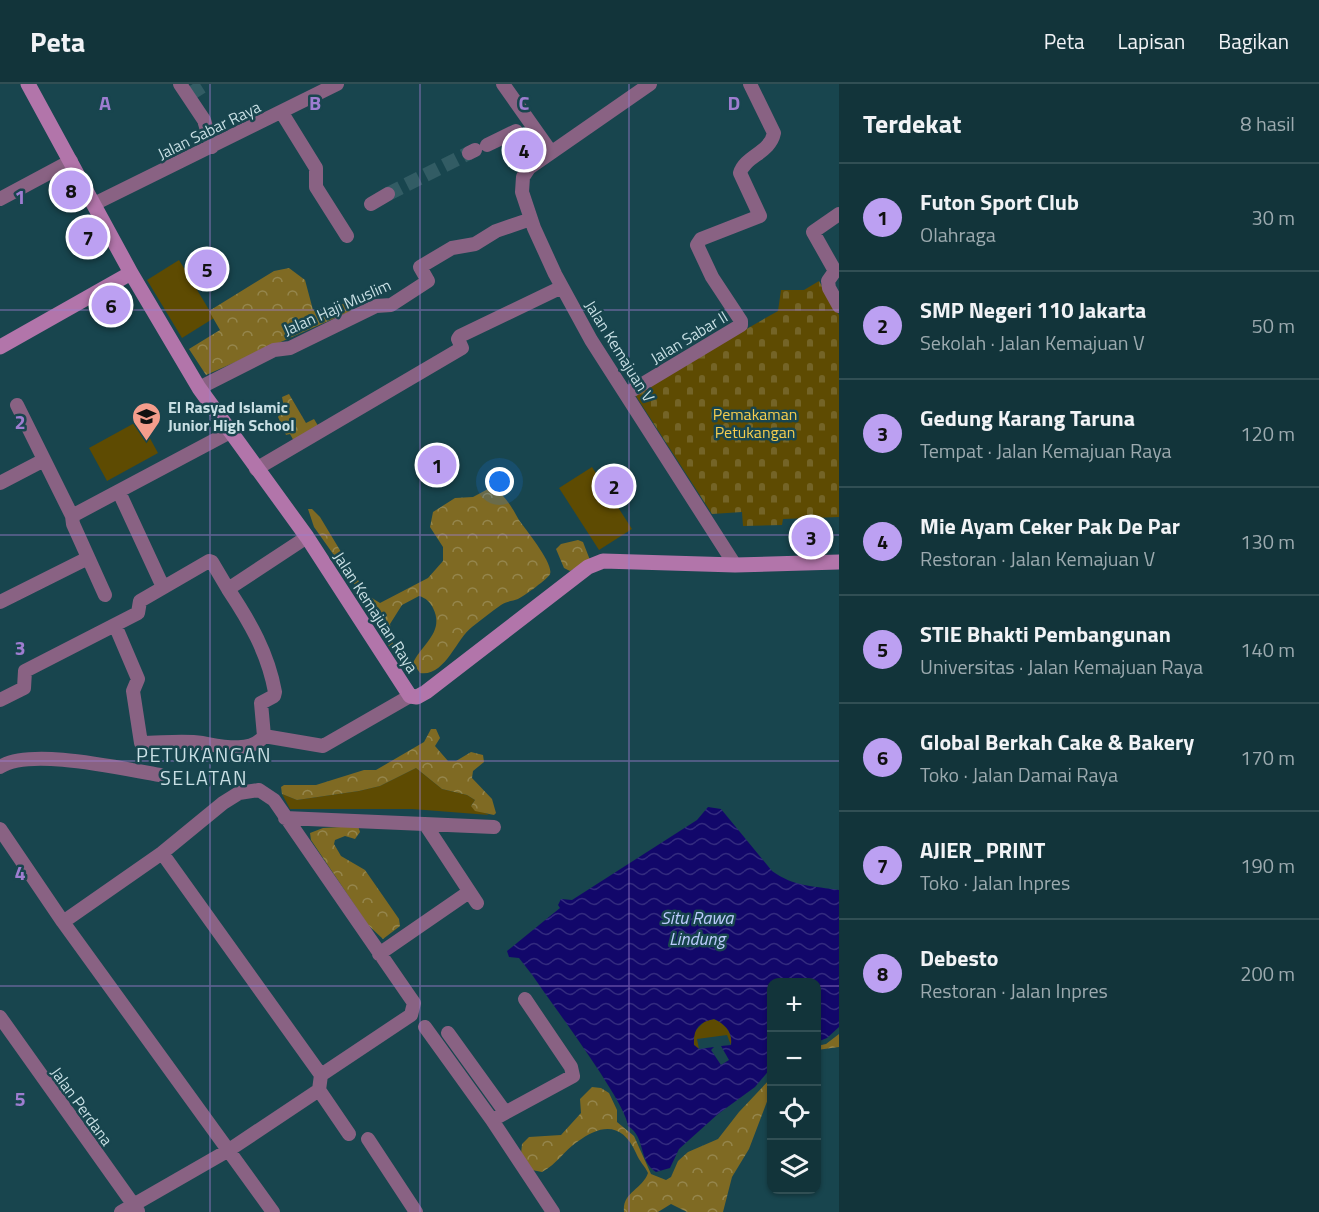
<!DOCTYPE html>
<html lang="id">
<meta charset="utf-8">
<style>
:root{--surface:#12343a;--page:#1f3f45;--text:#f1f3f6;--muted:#9caaaf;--line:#314f54;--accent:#bca0f2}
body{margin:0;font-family:"Titillium Web",sans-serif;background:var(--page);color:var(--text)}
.controls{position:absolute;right:18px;bottom:18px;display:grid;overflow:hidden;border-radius:12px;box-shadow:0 2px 4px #0004}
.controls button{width:54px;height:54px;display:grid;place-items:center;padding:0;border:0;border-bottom:2px solid var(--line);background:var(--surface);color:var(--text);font:30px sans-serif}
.you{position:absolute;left:500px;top:398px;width:21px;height:21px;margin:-15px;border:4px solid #fff;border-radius:50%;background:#1a73e8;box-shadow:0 0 0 9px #1a73e833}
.badge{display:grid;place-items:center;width:39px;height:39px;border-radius:50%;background:var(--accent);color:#111;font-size:20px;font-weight:700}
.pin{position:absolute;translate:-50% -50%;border:3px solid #fff;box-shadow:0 2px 6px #0006}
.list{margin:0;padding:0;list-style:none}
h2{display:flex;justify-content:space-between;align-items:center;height:78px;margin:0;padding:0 24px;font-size:26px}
h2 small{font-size:20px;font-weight:400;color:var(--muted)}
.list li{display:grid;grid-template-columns:39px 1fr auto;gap:18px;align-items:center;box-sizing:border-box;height:108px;padding:0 24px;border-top:2px solid var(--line)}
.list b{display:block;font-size:22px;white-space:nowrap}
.list p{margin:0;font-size:20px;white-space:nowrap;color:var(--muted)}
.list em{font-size:20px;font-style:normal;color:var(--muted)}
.icon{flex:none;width:33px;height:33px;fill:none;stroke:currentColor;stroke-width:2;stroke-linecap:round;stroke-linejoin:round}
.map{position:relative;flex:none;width:839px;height:1128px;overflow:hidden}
header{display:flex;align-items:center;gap:36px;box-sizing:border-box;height:84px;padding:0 30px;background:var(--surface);border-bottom:2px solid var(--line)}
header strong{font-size:28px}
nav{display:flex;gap:33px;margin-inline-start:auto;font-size:21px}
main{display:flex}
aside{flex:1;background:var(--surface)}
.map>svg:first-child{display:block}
.grass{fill:#5e4b02}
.forest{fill:url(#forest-crowns)}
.cemetery{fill:url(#cemetery-stones)}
.water{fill:url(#water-waves);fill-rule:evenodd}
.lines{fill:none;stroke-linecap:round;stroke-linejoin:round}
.street-tunnel{stroke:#325c64;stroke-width:14;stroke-dasharray:14 7;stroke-linecap:butt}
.street{stroke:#896283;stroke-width:14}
.secondary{stroke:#b275aa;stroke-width:15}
.grid{fill:none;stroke:#9e7dd0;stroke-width:1.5;stroke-opacity:0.55}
.labels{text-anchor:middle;stroke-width:5;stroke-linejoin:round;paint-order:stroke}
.street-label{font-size:16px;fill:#c8dfe4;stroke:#18454e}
.poi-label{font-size:16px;font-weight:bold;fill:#c8dfe4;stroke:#18454e;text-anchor:start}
.park-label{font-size:16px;fill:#f4cd4f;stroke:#18454e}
.water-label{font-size:18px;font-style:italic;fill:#bccbfe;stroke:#18454e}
.quarter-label{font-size:20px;letter-spacing:1.5px;fill:#c8dfe4;stroke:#18454e}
.grid-label{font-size:20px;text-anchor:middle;font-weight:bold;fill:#9e7dd0;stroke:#18454e;stroke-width:5;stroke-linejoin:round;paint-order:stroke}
</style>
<header>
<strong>Peta</strong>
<nav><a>Peta</a><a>Lapisan</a><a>Bagikan</a></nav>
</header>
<main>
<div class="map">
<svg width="839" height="1128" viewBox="0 0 839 1128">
<defs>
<pattern id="forest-crowns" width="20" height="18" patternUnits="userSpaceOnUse" patternTransform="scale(1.5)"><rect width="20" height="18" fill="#7f6a23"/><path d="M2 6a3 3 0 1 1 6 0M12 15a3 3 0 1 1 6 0" fill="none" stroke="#95864d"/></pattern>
<pattern id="cemetery-stones" width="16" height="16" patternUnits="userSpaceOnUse" patternTransform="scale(1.5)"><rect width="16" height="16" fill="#5e4b02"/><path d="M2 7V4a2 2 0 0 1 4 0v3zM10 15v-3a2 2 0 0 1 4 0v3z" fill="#746427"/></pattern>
<pattern id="water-waves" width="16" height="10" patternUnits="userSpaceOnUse" patternTransform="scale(1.5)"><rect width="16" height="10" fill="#12076a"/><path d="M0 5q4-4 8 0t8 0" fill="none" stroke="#332b7f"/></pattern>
</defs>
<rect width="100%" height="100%" fill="#18454e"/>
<path class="grass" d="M179,176L214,234L182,254L147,196Z
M140,336L158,369L107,397L89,364Z
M592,383L632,445L599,466L559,404Z
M416,684L442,705L467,711L475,716L471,722L489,731L412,725H290L282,710L297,716L359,707L380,702Z
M714,935C725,940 733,948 731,961L727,951L697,955L699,965L694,961L693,949L705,937Z"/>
<path class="forest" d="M289,184L305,196L313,226L325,232L344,219H349L353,223L351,227L206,291L189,265L220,246L209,227L274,187Z
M289,310L306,339L314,335L320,345L295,359L290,350L286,351L278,333L284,323L282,313Z
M488,405C503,405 512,424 519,436C526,446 554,480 550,490C549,494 524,512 518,515C513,517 506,517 501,521C491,528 482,535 472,543C456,555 445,593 420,589L413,579C422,560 445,548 433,524C430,518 426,514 419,512L402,521L390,540L394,565L390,564L360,508L314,443L308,425H312L320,433L367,511L380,519L428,494L443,477V463L430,443L433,428L455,414L473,413Z
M578,456L583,458L590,476L570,487L564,484L556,465L561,460Z
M431,645H436L440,654L435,662L448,677H456L471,668L483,671L484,678L473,687L472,694L492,715L496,729L494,731L475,727L471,722L475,716L467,711L442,705L416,684L380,702L359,707L297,716L282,710L281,703L284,701H316L364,686H376L424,658Z
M358,742L360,748L355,755L345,752L335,756L334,760L341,772L365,786L399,835L400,842L383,855L368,841L311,756L310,749L323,744Z
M839,950V963L817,966V962L826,960Z
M771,994V1007L749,1065L732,1093L723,1128H687L671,1120L658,1128H624C622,1108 642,1106 648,1089C645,1082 639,1077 636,1069C623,1039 602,1039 577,1058C564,1067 557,1080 542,1088L532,1086L521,1070L522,1060L529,1053L561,1051L581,1029L580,1015L592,1003L601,1004L609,1009L617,1026V1038L634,1052L651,1090L666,1096L671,1093L678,1077L688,1068L718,1055L739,1028Z"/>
<path class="cemetery" d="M819,197L839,231V433L783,435L782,441L743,442L742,428L712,430L634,309L778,227L781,206H804Z"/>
<path class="water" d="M708,723L721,725L772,787C794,803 814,802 839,806V943L827,954L817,958L816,898H772L771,984L755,1003L718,1030L679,1065L670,1084L656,1088C638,1077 646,1053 628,1042C626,1018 551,919 533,892L519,874L509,873L507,867L560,824L558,821L561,815L572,816L697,736ZM714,935C725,940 733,948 731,961L721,962L729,976L721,981L711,966L714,963L699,965L694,961C693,945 699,938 714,935Z"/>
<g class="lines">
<path class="street-tunnel" d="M190,10L206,0
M388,110L469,69"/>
<path class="street" d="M180,0L204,36L212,63
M503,0L551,68
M650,0L529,84L523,93L522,108L534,144L555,190L591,256L735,481
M282,29L316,84V103L347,152
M487,61L516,47
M469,69L475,66
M0,115L71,77
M94,120L337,0
M371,120L388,110
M839,130L813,148L835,187L828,197L829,204L839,222
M199,304L274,266L290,264L376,222L391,221L428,197L420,183L452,164L475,160L496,147L531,135
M626,310L741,241V237L712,193L697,161L701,155L760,132L740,89C745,72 770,69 774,49L750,0
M17,321L72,432
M256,385L462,264L458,255L460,252L562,203
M0,399L44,376
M119,408L163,503
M105,511L73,440L72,432L230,348
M0,518L88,474
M115,541L138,595L133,607L141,659C161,659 184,656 202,659C220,662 251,670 264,652L261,619L274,612L275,608C268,569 250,538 228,505
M0,616L24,604L25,587L138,529L140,517L209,477L212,478L228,505L307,453
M264,652L323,662L410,612
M0,683C30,663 123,685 160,691
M285,734L494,743
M425,740L477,819
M0,745L63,838L273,1128
M162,769L321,991
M63,838L162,769L223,719L239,709L259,706L274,716L414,919L411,931L321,991L319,1006L229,1066L121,1128
M379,870L469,808
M0,933L138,1127
M425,943L492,1036L553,1128
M448,949L505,1028
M319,1006L349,1050
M492,1036L573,992L571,983L525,915
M368,1055L416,1128"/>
<path class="secondary" d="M28,0L131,189L199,304L307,453L410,612L417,613L426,608L588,483L603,477L735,481L839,478
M0,263L131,189"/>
</g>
<path class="grid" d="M210,0V1128M420,0V1128M629,0V1128M0,226H839M0,451H839M0,677H839M0,902H772M816,902H839"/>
<defs>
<symbol id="school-pin" viewBox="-11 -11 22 30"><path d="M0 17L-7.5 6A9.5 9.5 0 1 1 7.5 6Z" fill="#f49d8c" stroke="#18454e"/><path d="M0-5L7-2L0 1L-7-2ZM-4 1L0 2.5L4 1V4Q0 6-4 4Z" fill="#111"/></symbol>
</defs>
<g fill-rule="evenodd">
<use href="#school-pin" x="130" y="316" width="33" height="45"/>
</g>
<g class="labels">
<g class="street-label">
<text transform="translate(209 46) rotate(-26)" y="6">Jalan Sabar Raya</text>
<text transform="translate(337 223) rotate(-24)" y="6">Jalan Haji Muslim</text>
<text transform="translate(689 253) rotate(-31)" y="6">Jalan Sabar II</text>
<text transform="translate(620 267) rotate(58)" y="6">Jalan Kemajuan V</text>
<text transform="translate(376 528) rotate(57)" y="6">Jalan Kemajuan Raya</text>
<text transform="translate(82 1022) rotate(54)" y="6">Jalan Perdana</text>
</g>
<g class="poi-label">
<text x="168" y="329">El Rasyad Islamic<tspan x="168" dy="18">Junior High School</tspan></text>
</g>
<g class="park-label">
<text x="755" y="336">Pemakaman<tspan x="755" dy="18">Petukangan</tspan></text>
</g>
<g class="water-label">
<text x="697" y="840">Situ Rawa<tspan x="697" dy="21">Lindung</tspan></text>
</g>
<g class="quarter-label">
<text x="204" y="678">PETUKANGAN<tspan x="204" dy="23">SELATAN</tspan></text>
</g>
</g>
<g class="grid-label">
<text x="105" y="26">A</text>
<text x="315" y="26">B</text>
<text x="524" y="26">C</text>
<text x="734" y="26">D</text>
<text x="20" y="120">1</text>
<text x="20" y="345">2</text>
<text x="20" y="571">3</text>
<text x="20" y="796">4</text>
<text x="20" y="1022">5</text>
</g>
</svg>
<div class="controls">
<button>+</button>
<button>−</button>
<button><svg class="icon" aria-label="locate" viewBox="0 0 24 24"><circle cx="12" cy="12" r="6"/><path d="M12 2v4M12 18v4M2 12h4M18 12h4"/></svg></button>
<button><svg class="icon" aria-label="layers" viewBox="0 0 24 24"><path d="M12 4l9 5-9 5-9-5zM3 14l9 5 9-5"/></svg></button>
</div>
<div class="you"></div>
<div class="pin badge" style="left:437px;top:381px">1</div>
<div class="pin badge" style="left:614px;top:402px">2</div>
<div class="pin badge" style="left:811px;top:453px">3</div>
<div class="pin badge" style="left:524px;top:66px">4</div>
<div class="pin badge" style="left:207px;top:185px">5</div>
<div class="pin badge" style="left:111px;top:221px">6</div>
<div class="pin badge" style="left:88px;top:153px">7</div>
<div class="pin badge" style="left:71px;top:106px">8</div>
</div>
<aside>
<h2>Terdekat<small>8 hasil</small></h2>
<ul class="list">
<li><span class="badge">1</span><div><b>Futon Sport Club</b><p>Olahraga</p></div><em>30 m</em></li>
<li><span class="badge">2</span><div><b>SMP Negeri 110 Jakarta</b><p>Sekolah · Jalan Kemajuan V</p></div><em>50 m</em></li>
<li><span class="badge">3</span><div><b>Gedung Karang Taruna</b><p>Tempat · Jalan Kemajuan Raya</p></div><em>120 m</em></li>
<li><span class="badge">4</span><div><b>Mie Ayam Ceker Pak De Par</b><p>Restoran · Jalan Kemajuan V</p></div><em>130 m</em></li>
<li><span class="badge">5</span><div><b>STIE Bhakti Pembangunan</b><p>Universitas · Jalan Kemajuan Raya</p></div><em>140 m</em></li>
<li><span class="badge">6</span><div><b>Global Berkah Cake &amp; Bakery</b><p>Toko · Jalan Damai Raya</p></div><em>170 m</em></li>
<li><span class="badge">7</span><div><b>AJIER_PRINT</b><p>Toko · Jalan Inpres</p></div><em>190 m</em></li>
<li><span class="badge">8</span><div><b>Debesto</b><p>Restoran · Jalan Inpres</p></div><em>200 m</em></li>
</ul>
</aside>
</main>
